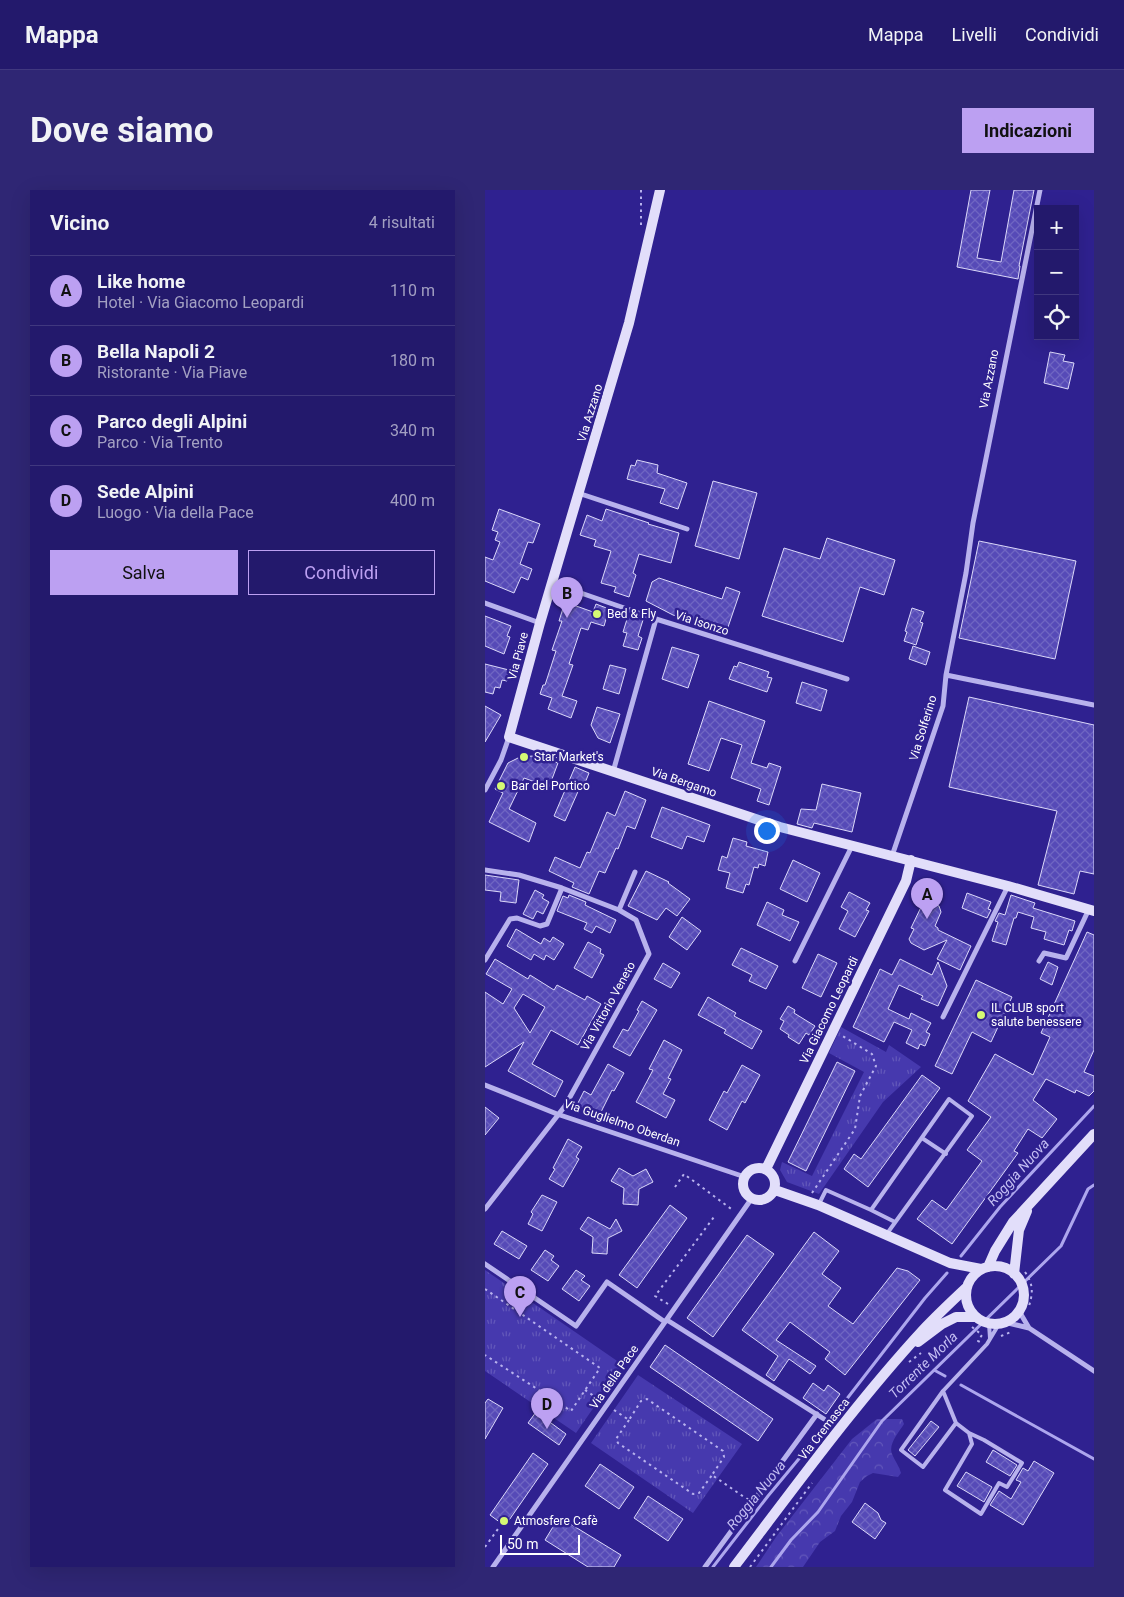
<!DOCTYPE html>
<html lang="it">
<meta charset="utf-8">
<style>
:root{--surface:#23196c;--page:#2f2674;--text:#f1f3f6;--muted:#a3a0c2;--line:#40387f;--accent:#bca0f2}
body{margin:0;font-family:Roboto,sans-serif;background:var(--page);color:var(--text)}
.controls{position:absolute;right:15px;top:15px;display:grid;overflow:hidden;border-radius:0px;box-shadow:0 5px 20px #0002}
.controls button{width:45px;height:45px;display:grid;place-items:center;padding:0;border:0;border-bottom:1px solid var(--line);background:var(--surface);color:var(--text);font:25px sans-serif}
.scale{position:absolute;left:15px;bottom:12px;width:80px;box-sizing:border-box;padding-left:5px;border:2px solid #fff;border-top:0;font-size:14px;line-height:18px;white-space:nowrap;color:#fff;-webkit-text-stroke:4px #2f2190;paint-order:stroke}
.you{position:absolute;left:281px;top:640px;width:18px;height:18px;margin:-12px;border:4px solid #fff;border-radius:50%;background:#1a73e8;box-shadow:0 0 0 8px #1a73e833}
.badge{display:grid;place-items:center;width:32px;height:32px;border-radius:50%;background:var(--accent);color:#111;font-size:16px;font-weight:700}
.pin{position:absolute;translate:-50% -41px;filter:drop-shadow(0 1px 2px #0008)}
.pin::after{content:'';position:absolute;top:26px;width:18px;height:15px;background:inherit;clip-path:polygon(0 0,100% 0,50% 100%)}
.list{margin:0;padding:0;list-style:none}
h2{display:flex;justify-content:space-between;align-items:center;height:65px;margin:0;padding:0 20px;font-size:21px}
h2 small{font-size:16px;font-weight:400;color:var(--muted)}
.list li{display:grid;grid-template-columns:32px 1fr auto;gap:15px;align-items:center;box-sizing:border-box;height:70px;padding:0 20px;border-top:1px solid var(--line)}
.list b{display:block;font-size:19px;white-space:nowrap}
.list p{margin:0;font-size:16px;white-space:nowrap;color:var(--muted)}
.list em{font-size:16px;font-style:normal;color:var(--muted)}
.actions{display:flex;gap:10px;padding:15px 20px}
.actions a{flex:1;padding:11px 0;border:1px solid var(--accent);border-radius:0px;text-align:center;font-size:18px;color:var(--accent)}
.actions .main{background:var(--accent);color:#111}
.icon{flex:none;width:28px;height:28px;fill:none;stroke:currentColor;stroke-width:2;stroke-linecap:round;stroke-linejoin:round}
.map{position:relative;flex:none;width:609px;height:1377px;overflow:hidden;border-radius:0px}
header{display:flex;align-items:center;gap:30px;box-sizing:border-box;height:70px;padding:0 25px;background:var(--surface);border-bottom:1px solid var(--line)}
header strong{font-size:24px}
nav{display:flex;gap:28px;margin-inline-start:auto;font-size:18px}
.intro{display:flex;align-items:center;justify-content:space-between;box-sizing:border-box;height:120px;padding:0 30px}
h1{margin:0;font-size:35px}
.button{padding:12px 22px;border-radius:0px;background:var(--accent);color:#111;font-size:18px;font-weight:700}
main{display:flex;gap:30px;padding:0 30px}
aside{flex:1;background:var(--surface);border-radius:0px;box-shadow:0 5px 20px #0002}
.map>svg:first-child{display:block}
.forest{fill:url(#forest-crowns)}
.park{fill:url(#park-tufts)}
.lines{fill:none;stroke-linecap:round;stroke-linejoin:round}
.stream{stroke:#ada6ee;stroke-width:3}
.building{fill:url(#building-cross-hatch);stroke:#dbd8f9;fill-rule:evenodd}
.path{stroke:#b8b2ed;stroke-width:2;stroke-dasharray:2.5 4;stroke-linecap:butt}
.lane{stroke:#b8b2ed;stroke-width:4}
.street{stroke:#b8b2ed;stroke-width:5}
.secondary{stroke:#e2defa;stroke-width:10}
.poi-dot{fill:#d5f974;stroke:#2f2190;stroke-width:2}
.labels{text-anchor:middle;stroke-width:5;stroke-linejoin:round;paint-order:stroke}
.street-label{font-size:12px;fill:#fff;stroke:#2f2190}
.poi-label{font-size:12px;fill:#fff;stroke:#2f2190;text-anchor:start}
.water-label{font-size:14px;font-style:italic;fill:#c4bef3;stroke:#2f2190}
</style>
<header>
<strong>Mappa</strong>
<nav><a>Mappa</a><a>Livelli</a><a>Condividi</a></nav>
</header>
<div class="intro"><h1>Dove siamo</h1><a class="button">Indicazioni</a></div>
<main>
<aside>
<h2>Vicino<small>4 risultati</small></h2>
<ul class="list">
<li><span class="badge">A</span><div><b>Like home</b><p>Hotel · Via Giacomo Leopardi</p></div><em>110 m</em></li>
<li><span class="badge">B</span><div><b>Bella Napoli 2</b><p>Ristorante · Via Piave</p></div><em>180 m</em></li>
<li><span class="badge">C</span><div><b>Parco degli Alpini</b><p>Parco · Via Trento</p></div><em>340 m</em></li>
<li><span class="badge">D</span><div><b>Sede Alpini</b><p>Luogo · Via della Pace</p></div><em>400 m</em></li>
</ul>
<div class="actions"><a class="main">Salva</a><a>Condividi</a></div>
</aside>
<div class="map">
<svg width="609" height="1377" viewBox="0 0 609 1377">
<defs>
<pattern id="forest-crowns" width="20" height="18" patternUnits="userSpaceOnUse" patternTransform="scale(1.25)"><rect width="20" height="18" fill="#4639ae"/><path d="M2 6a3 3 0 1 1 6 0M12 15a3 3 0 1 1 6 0" fill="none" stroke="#6257ba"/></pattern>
<pattern id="park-tufts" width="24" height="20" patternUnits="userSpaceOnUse" patternTransform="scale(1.25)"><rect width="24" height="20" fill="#4639ae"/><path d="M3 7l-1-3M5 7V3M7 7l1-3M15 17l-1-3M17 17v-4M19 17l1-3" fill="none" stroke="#6257ba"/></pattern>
<pattern id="building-cross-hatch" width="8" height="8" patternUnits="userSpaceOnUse" patternTransform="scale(1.25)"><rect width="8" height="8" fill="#564ab7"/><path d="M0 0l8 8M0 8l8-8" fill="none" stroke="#6f65c2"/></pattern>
</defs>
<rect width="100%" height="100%" fill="#2f2190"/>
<path class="forest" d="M392,1229H417L419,1234C414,1242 403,1254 407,1264C410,1271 414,1276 416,1283L413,1287L388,1283L382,1286L375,1292L367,1312L356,1326L350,1341L335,1352L318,1377H271L291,1347L367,1249Z"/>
<path class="park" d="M356,837L401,862L404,855L436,877L398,912L334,1004L302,992L295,980L297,972L327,986L379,882L344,863Z
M0,1080L138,1175L91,1243L0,1181Z
M153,1185L257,1254L208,1323L106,1253Z"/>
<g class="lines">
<path class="stream" d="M476,1066L515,1017L609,916
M449,1180L460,1186
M476,1195L609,1269
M347,1228L440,1108L462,1083
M228,1377L283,1306L332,1247
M286,1377L306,1350L333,1322L397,1231L576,1056L603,999L609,995"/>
</g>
<path class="building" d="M486,0H505L492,68L516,72L529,0H549L534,76H535L533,89L472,77Z
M565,162L580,165L578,171L589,173L583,199L559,193Z
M152,270L173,275L172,283L202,293L193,319L175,313L180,299L142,289L146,275L150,276Z
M228,291L272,303L254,369L210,356Z
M14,319L55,334L48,353L43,352L35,374L47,379L43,390L36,387L29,403L0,391V367L8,370L15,352L10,350L13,342L7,340Z
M121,319L164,333L163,334L194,343L186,373L154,364L148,383L151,385L144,407L129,402L131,397L116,393L126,361L109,356L111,350L95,345L102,325L117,331Z
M342,348L410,370L399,405L375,397L358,452L277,426L299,358L335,369Z
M494,351L591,371L570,469L474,448Z
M174,388L237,409L241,397L255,402L242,440L188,425L161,411L167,392Z
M80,412L108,422L111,414L124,419L119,436L106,432L103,440L96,438L84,474L88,475L77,506L92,511L86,528L63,519L67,508L55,504L58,495H60L71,461L67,460L77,431H74Z
M427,418L439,422L435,432L438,433L431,455L419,451L422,442L420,441Z
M0,426L26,436L22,446L25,447L19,464L0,456Z
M143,426L158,430L153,446L157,448L153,460L138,456L142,443L138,442Z
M428,456L445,462L441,475L424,469Z
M187,457L214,465L203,498L177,489Z
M254,472L284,482L282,487L287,488L282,502L244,489L249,476L252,477Z
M0,474L24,480L22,491L17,490L15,498L10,497L8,504L0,502Z
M125,475L141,479L134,504L118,499Z
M317,492L342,500L336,521L311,513Z
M484,507L609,535V684L595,681L589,704L553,695L572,621L464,597Z
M224,511L280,531L266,573L282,578L284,573L296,577L284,615L272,611L276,599L246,588L257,555L236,548L224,581L203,574Z
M0,516L16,525L0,552Z
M112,517L135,524L125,553L113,548L106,535Z
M49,564L73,573L64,597L39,588L24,619L51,633L44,652L4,632L18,603L10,599L23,573L35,567L48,566Z
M90,577L104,583L98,598L95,597L80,631L69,626Z
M337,594L376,603L367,642L329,633L327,638L312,634L316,619L331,620Z
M140,601L161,610L150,639L142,636L133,659L131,658L120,683L114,681L104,704L87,697L89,693L64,681L70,667L95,678L102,662L105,663L122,622L130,626Z
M177,617L225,635L219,652L202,646L197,659L166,647Z
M248,648L262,652L261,656L283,662L280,676L274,674L273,678L269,677L264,695L261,694L258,703L241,698L245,683L233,680L237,666L242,668Z
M308,670L335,683L322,712L295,699Z
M161,681L184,692L183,693L205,709L192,726L181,718L172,730L143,716Z
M0,685L34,690L31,713L15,711L16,702L0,700Z
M50,700L59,705L57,708L64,712L58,724L52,721L48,729L38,724Z
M364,702L385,713L381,720L384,721L370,747L354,739L363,721L356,717Z
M482,703L506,712L503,719L506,720L502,728L477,718Z
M84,705L101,712L100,715L131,730L125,743L111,736L107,743L99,739L102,733L72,721L78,706L83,708Z
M526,705L550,713L548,718L590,731L587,741L584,740L579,755L559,749L561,742L546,738L549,727L533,722L531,728H529L521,755L507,751L513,732L510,731L514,723L520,725Z
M444,711L454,716L456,722L450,736L453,738V740L486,756L475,780L452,769L462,750L439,760L426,753L424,749L429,739L426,738L438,713Z
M282,712L299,720L297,725L314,732L305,751L272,735Z
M197,727L216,741L202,760L184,747Z
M31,739L56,754L59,748L65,752L68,747L79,754L69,770L61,765L59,770L49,764L46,770L22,756Z
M602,742L609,745V860L599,882L609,886V901L604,906L591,900L590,903L561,889L548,910L572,929L557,948L543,939L529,961L533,963L467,1054L432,1029L447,1010L461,1020L497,971L482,960L506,927L483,911L510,864L548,885L565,847L556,843Z
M103,752L116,759L115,763L119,765L107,788L89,778Z
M256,758L293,776L281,799L264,791L267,785L247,775Z
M333,764L352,773L336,807L317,798Z
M10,769L43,789L45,785L69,800L72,795L100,810L102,806L116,814L93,855L66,840L47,874L78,891L70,907L23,881L39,852L0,877V802L18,814L27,799L1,784ZM38,804L60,817L45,843L29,818Z
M415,769L447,785L453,772L462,796L453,816L436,809L438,806L414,795L403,819L424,829L426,823L446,833L441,842L445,844L440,856L435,854L433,859L421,853L427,840L409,832L399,852L368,837L395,779L407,785Z
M563,772L573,777L567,795L555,789Z
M178,773L195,783L186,798L169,789Z
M491,790L527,807L506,852L487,842L467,884L450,876Z
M223,807L251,823L249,826L277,841L267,859L239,843L241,840L213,825Z
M157,811L172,820L145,866L128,857L138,839L143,841L154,821L152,820Z
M303,816L310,820L309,823L330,836L324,845L321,843L314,854L303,847L304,845L295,839L299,831L295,829Z
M179,850L197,860L183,888L186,889L178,904L190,910L181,928L151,912L168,880L164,879Z
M352,872L370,881L321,981L303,972Z
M123,874L139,883L129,901L127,900L114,926L92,915L99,901L106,905Z
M257,875L275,885L260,913L257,911L242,940L224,930L239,901L242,903Z
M437,885L455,898L383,997L359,979L369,964L376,969Z
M0,917L14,928L0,945Z
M83,949L97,957L91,967L94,969L78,997L64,989L70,979L68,978Z
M134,978L148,986L161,979L168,992L154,999L153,1015L138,1014L139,998L126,991Z
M57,1005L72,1012L57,1041L43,1034L48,1024L46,1022Z
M185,1015L202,1028L152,1098L134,1085Z
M103,1027L125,1039L131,1029L137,1041L123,1048L122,1064L107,1063L108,1047L95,1039Z
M17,1041L42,1056L34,1069L9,1054Z
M329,1042L354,1061L337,1084L356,1098L343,1116L368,1134L412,1078L423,1081L435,1090L360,1185L340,1169L345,1162L305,1132L291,1150L331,1176L325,1184L304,1169L289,1191L281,1185L293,1166L257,1140Z
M262,1045L289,1064L228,1147L202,1128Z
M60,1060L69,1066L66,1070L74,1076L63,1091L46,1080Z
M91,1080L100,1086L96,1090L105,1096L94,1111L77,1099Z
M180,1155L288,1229L273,1251L165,1177Z
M328,1193L339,1201L343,1195L355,1204L341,1224L318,1208Z
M3,1209L18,1218L0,1249V1213Z
M51,1222L81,1244L74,1255L43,1233Z
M446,1231L454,1237L430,1266L423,1260Z
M508,1260L532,1275L525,1286L501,1272Z
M48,1263L63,1274L20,1336L5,1325Z
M549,1271L569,1283L538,1335L505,1315L514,1301L526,1309L536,1292L531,1290L538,1278L543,1281Z
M115,1274L149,1297L134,1319L100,1296Z
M481,1282L507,1297L499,1312L472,1296Z
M163,1306L198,1329L183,1351L149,1328Z
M380,1313L393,1323L396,1330L401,1333L390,1349L367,1332Z
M74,1327L136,1365L129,1377H103L60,1350Z"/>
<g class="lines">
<path class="path" d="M156,35V0
M190,997L199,984L249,1021
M327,1003L370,939L375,906L391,876L387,864L356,845
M540,1082C549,1095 548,1104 543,1119
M0,1099L115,1178L86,1221L0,1165
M183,1114L170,1106L229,1027
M487,1137L497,1145L493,1151L495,1152
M516,1146L526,1142
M424,1172L436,1163
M100,1200L115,1210
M129,1220L144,1230L156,1211L162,1209L238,1261L239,1267L227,1285L262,1309
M144,1230L131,1249L133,1253L208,1304L214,1303L227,1285
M0,1357L13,1339
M265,1377L327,1293"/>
<path class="lane" d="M437,948L461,964
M334,1014L341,1000L386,1020L464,909L487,926L401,1045
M386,1020L410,1032
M504,1134L505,1148
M458,1201L416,1260L438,1277L471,1233
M484,1243L487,1254L460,1300L496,1324L514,1293L522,1297L537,1273L499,1250L484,1243L471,1233L458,1201L502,1154L514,1134"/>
<path class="street" d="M93,303L202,339
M67,393L171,429L362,489
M0,413L55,433
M461,485L609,515
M128,582L171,429
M0,600L16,570L24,547
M407,666L458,516L461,485L481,383L488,333L555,0
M0,680L34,685L77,698L134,720L151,730L164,764L80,916L0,1019
M134,720L150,682
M0,770L25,729L32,728L55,736L62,734L77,698
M310,771L367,656
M554,771L559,763L581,768L604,719
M458,827L523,696
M0,895L72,924L260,987
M0,1074L91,1136L122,1092L180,1132
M534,1121L544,1138
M182,1130L339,1229
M519,1132L544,1138L609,1181
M8,1377L267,1008
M220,1377L332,1224"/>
<path class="secondary" d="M175,0L144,133L55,433L24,547L295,637L523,696L609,721
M258 994a16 16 0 1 1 32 0a16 16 0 1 1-32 0Z
M281,979L421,691L426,670
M290,1000L333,1015L465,1073L496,1079
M481 1105a29 29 0 1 1 58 0a29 29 0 1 1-58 0Z
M503,1077L510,1061L528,1032L609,944
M529,1084L534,1040L542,1021
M433,1152L457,1134L471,1127H490
M249,1377C310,1297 370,1214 438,1140C452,1125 467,1111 482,1097"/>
</g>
<g class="poi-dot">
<circle cx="112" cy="424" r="5"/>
<circle cx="39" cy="567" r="5"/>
<circle cx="16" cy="596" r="5"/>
<circle cx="496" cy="825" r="5"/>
<circle cx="19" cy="1331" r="5"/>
</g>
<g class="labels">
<g class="street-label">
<text transform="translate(504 189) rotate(-79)" y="4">Via Azzano</text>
<text transform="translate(105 223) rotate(-73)" y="4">Via Azzano</text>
<text transform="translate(217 433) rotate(18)" y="4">Via Isonzo</text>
<text transform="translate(33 466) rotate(-75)" y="4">Via Piave</text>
<text transform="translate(438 538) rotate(-73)" y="4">Via Solferino</text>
<text transform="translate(199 592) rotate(19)" y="4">Via Bergamo</text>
<text transform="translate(123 816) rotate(-61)" y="4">Via Vittorio Veneto</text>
<text transform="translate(344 820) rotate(-64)" y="4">Via Giacomo Leopardi</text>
<text transform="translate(137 933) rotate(19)" y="4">Via Guglielmo Oberdan</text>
<text transform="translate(129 1187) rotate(-55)" y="4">Via della Pace</text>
<text transform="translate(339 1239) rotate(-52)" y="4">Via Cremasca</text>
</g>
<g class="poi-label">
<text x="122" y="428">Bed &amp; Fly</text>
<text x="49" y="571">Star Market's</text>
<text x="26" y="600">Bar del Portico</text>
<text x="506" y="822">IL CLUB sport<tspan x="506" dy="14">salute benessere</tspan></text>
<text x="29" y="1335">Atmosfere Cafè</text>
</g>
<g class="water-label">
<text transform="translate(533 982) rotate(-48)" y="5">Roggia Nuova</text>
<text transform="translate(438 1175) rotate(-44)" y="5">Torrente Morla</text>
<text transform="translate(271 1305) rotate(-51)" y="5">Roggia Nuova</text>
</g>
</g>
</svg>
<div class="controls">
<button>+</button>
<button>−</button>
<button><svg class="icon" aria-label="locate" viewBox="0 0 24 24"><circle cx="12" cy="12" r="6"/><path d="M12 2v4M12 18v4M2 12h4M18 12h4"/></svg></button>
</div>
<div class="scale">50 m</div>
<div class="you"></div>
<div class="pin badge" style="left:442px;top:729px">A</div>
<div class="pin badge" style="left:82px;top:428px">B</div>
<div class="pin badge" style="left:35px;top:1127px">C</div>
<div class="pin badge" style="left:62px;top:1239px">D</div>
</div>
</main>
